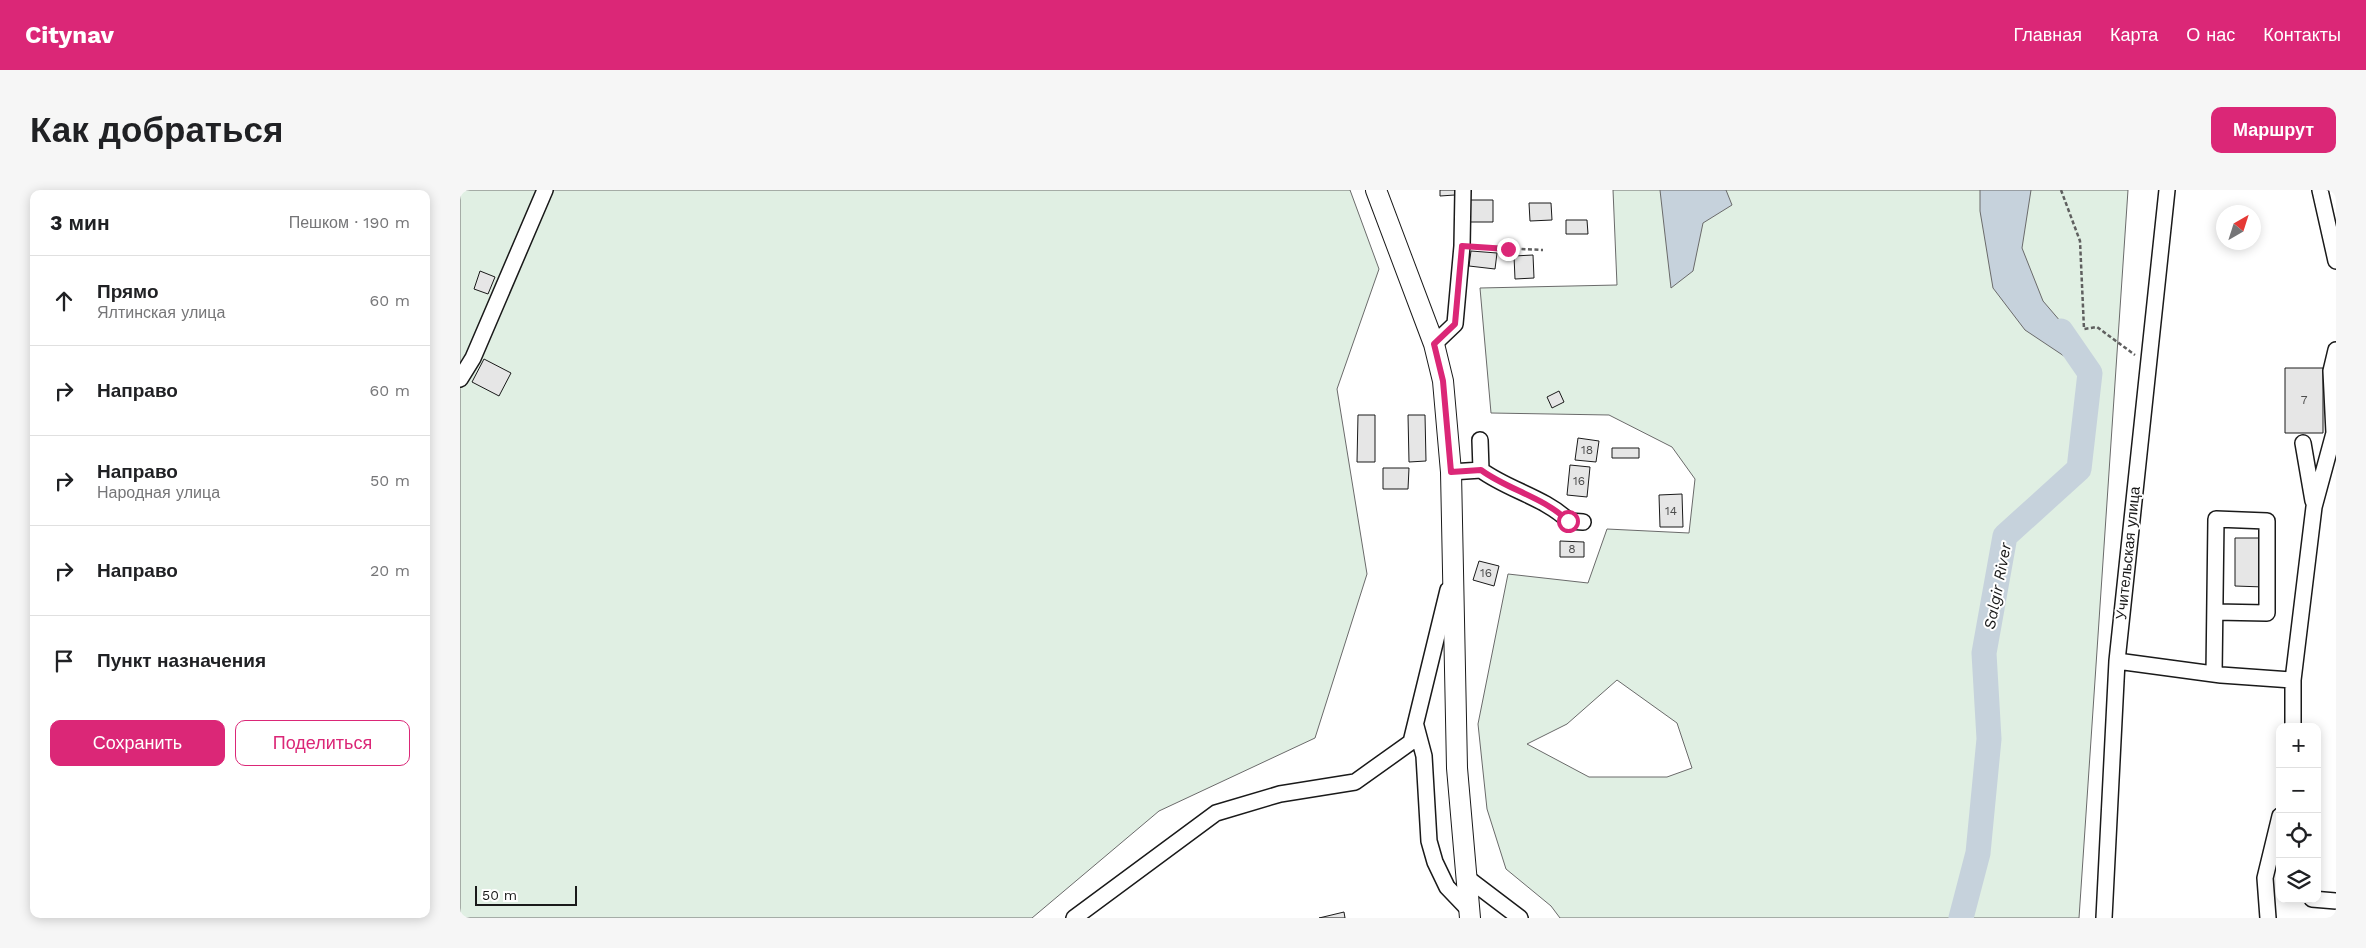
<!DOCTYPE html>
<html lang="ru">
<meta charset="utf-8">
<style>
:root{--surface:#fff;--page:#f6f6f6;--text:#202124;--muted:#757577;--line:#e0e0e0;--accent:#db2777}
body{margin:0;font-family:"Work Sans",sans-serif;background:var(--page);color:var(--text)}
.controls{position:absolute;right:15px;bottom:15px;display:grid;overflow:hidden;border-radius:10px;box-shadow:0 2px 12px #0003}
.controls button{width:45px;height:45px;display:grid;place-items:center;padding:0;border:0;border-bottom:1px solid var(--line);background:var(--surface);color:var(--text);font:25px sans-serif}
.compass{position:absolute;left:1756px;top:15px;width:45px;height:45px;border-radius:50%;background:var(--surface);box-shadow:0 2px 12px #0003;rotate:39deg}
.scale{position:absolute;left:15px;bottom:12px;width:102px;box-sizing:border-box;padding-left:5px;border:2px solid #1a1a1a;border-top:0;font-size:14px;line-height:18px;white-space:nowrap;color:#1a1a1a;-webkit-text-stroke:4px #fff;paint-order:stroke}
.stop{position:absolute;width:15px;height:15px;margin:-11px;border:4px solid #db2777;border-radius:50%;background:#fff}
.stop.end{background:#db2777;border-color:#fff;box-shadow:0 1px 5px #0008}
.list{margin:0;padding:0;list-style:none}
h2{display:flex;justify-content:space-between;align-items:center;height:65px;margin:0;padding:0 20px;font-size:21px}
h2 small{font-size:16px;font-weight:400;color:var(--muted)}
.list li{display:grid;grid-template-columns:32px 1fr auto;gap:15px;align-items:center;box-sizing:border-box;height:90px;padding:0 20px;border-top:1px solid var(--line)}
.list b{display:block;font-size:19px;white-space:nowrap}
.list p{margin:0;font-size:16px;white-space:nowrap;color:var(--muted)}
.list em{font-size:16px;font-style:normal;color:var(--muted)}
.actions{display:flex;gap:10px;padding:15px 20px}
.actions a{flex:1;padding:11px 0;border:1px solid var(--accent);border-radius:10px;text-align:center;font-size:18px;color:var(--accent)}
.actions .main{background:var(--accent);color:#fff}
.icon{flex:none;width:28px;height:28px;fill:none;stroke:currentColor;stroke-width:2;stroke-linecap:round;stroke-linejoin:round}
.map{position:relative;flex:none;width:1876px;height:728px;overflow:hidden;border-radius:10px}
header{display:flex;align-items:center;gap:30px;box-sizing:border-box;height:70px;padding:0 25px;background:var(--accent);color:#fff}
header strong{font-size:24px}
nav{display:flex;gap:28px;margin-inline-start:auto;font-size:18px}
.intro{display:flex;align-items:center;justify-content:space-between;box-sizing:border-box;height:120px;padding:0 30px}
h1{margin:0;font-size:35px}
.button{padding:12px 22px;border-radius:10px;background:var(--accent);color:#fff;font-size:18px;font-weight:700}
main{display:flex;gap:30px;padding:0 30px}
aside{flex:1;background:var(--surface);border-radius:10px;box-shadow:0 2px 12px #0003}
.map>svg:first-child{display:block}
.green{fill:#e0efe3;stroke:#6a6a6a;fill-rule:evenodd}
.water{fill:#c6d2dc;stroke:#6a6a6a}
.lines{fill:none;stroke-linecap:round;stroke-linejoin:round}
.river{stroke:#c6d2dc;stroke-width:25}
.building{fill:#e6e6e6;stroke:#1a1a1a}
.minor-casing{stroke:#1a1a1a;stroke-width:18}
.major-casing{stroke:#1a1a1a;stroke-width:22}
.path{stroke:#5f5f5f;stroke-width:2.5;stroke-dasharray:4 2.5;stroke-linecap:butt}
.minor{stroke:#fff;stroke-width:15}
.major{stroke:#fff;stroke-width:20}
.route{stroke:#db2777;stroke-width:6}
.labels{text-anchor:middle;stroke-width:4;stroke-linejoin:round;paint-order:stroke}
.number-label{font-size:12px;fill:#4d4d4d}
.street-label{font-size:15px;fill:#1a1a1a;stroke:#fff}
.water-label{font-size:16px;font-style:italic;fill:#1a1a1a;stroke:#fff}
</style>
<header>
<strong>Citynav</strong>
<nav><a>Главная</a><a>Карта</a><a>О нас</a><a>Контакты</a></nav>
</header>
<div class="intro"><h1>Как добраться</h1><a class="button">Маршрут</a></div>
<main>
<aside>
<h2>3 мин<small>Пешком · 190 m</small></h2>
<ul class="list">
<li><svg class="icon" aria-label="ahead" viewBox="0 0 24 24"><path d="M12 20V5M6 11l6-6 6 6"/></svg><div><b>Прямо</b><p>Ялтинская улица</p></div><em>60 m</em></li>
<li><svg class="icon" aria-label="right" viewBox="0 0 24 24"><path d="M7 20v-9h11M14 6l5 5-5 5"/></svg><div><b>Направо</b></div><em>60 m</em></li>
<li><svg class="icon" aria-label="right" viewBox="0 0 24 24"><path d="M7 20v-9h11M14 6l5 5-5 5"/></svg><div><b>Направо</b><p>Народная улица</p></div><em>50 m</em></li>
<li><svg class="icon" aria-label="right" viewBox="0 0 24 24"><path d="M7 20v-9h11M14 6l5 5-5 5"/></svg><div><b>Направо</b></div><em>20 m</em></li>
<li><svg class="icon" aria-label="arrive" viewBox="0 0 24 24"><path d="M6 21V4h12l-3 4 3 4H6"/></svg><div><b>Пункт назначения</b></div></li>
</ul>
<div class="actions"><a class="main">Сохранить</a><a>Поделиться</a></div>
</aside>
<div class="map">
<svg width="1876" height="728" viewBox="0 0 1876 728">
<rect width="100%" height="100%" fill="#fff"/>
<path class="green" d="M0,0H890L919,79L877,199L907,384L855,548L699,621L572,728H0Z
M1153,0H1668L1619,728H1100L1091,716L1046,679L1027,619L1018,534L1048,384L1128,393L1147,339L1229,343L1235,289L1212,257L1149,225L1031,223L1020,98L1157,95ZM1157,490L1217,533L1232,578L1207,587H1129L1067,554L1107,534Z"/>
<path class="water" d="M1200,0H1266L1272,15L1243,33L1233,81L1211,98Z
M1520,0H1571L1562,58L1583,111L1625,160L1616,174L1565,140L1533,98L1520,21Z"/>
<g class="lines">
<path class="river" d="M1501,728L1518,663L1529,549L1524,463L1545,346L1619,279L1630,183L1601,141"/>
</g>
<path class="building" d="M980,0H995V5L980,6Z
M1009,10H1033V32H1010Z
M1069,13H1091L1092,30L1070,31Z
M1106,30H1127L1128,44H1106Z
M1011,61L1037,63L1035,79L1009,76Z
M1073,65L1074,88L1055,89L1054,66Z
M20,81L35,87L28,104L14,99Z
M24,169L51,183L39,206L12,192Z
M1825,178H1863V243H1825Z
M1099,201L1104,212L1092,218L1087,207Z
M898,225H915V272H897Z
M948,225H965L966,271L949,272Z
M1118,248L1139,251L1136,272L1115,270Z
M1152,258H1179V268H1152Z
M1110,275L1130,277L1127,307L1107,305Z
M923,278H949L948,299H923Z
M1222,304L1223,337H1200L1199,305Z
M1775,348H1804V397L1775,396Z
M1100,351L1124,352V367H1100Z
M1019,371L1039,376L1034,396L1013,390Z
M884,722L885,728H859Z"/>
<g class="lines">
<defs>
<path id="minor" d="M1860,0L1876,71
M974,154L995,134L1002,56L1003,0
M0,189L13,168L85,0
M1020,250L1021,280
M1843,253L1853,311
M991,282L1021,280C1048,300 1084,307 1109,331L1123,332
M1657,471L1761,485L1833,490V537
M1754,484L1756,329L1807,331V423L1755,422
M1833,490L1854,317L1874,243L1871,181L1876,160
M956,536L964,566L969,651L975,672L987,697L1009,720
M1006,687L1060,728
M1852,709L1876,711
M614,728L756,623L820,604L895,592L951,552L988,400
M1644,728L1657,471L1707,0
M1808,728L1805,688L1820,626"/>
<path id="major" d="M916,0L974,154L983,191L991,282L997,578L1010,728"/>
</defs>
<use href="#minor" class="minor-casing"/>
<use href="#major" class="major-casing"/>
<path class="path" d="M1601,0L1620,51L1624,139L1637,137L1675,165
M1016,57L1083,60"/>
<use href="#minor" class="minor"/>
<use href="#major" class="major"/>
</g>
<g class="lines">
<path class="route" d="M1048,59L1002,56L995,134L974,154L983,191L991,282L1021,280C1048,300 1084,307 1108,331"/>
</g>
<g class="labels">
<g class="number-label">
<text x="1844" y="214">7</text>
<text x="1127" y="264">18</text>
<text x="1119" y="295">16</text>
<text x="1211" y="325">14</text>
<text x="1112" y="363">8</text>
<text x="1026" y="387">16</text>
</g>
<g class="street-label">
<text transform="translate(1668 363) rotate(-84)" y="5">Учительская улица</text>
</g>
<g class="water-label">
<text transform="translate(1537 396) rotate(-79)" y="6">Salgir River</text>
</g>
</g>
</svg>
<div class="controls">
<button>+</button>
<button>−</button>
<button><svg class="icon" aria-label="locate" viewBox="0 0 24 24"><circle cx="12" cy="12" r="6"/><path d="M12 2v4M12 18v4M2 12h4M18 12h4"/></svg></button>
<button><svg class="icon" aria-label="layers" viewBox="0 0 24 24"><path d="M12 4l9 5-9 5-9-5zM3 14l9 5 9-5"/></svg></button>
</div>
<svg class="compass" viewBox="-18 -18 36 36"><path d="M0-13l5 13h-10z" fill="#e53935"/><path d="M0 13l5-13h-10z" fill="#757577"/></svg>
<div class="scale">50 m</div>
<div class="stop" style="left:1108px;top:331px"></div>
<div class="stop end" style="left:1048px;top:59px"></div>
</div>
</main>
